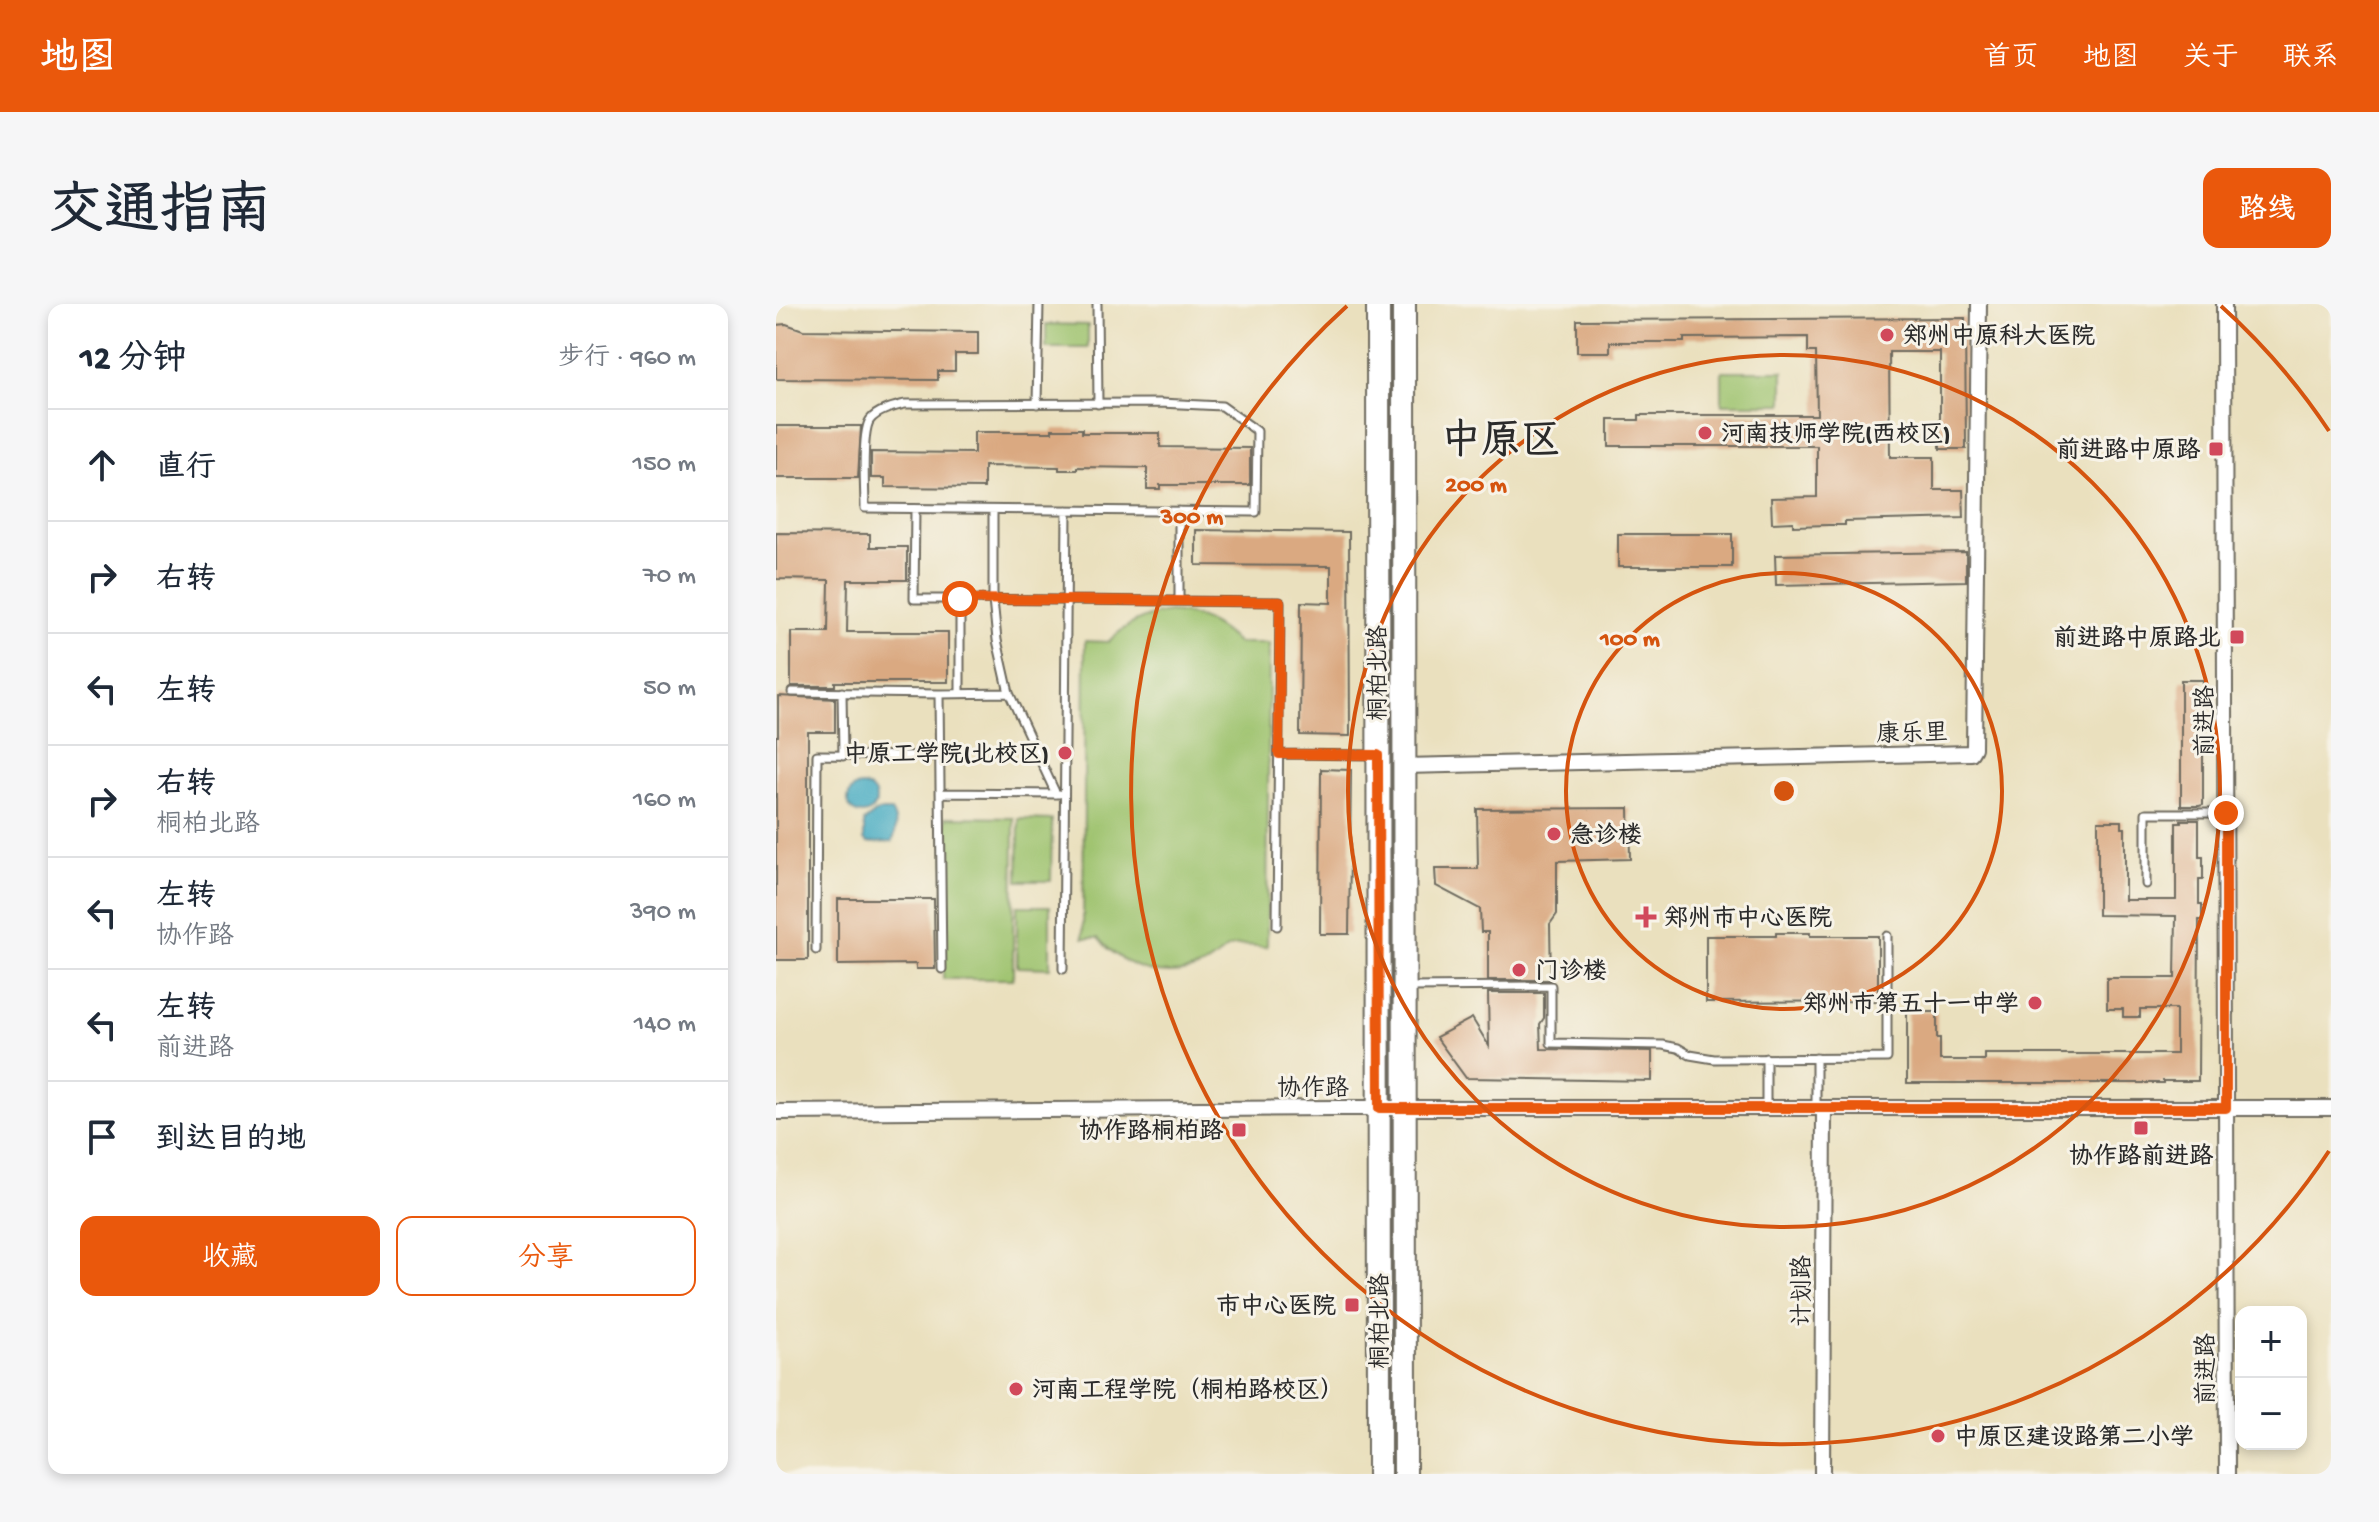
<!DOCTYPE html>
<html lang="zh">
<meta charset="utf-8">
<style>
:root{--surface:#fff;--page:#f6f6f7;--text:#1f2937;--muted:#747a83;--line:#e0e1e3;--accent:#ea580c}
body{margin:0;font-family:"Gochi Hand","LXGW WenKai TC",sans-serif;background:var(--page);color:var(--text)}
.controls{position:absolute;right:24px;bottom:24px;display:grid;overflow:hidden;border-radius:16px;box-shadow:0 4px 12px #0003}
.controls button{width:72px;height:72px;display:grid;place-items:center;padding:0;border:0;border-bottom:2px solid var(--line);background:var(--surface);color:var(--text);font:40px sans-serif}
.stop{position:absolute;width:24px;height:24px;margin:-18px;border:6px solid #ea580c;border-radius:50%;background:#fff}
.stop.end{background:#ea580c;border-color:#fff;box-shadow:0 2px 8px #0008}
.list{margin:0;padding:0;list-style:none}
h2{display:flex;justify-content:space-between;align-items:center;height:104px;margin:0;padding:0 32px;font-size:34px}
h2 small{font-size:26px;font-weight:400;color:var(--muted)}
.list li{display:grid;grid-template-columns:52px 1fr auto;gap:24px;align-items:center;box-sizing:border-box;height:112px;padding:0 32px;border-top:2px solid var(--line)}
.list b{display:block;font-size:30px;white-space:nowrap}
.list p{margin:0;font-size:26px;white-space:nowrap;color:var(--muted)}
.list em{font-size:26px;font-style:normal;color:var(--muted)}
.actions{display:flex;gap:16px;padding:24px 32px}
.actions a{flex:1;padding:18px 0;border:2px solid var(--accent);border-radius:16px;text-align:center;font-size:28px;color:var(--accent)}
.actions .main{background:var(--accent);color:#fff}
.icon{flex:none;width:44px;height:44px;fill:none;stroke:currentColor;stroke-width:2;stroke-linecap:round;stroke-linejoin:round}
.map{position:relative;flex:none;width:1555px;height:1170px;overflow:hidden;border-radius:16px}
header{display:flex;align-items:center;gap:48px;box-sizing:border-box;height:112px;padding:0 40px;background:var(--accent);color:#fff}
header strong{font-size:38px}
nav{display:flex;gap:44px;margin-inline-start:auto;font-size:28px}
.intro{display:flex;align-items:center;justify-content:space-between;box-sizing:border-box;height:192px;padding:0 48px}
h1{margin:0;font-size:56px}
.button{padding:20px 36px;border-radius:16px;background:var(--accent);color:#fff;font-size:28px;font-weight:700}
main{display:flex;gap:48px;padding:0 48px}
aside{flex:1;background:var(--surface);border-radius:16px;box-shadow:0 4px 12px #0003}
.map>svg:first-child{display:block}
.green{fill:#9dc26d;stroke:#64764c;stroke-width:2}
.water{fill:#41a9c1;stroke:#366a76;stroke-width:2}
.building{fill:#daa981}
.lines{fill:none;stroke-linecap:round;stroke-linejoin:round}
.service-casing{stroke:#6e6a5e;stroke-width:11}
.minor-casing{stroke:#6e6a5e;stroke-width:18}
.primary-casing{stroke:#6e6a5e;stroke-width:26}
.service{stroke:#fff;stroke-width:7}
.minor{stroke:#fff;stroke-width:14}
.primary{stroke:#fff;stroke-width:22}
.route{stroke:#ea580c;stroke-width:10}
.ring{fill:none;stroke:#d5540f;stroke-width:4}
.poi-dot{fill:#d1495b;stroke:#f7f3e8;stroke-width:3}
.labels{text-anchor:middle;stroke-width:6;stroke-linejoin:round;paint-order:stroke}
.poi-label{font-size:24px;font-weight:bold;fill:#2b2b2b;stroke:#f7f3e8;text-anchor:start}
.street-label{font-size:24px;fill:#2b2b2b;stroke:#f7f3e8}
.town-label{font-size:40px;font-weight:bold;fill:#2b2b2b;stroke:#f7f3e8}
.centre{fill:#d5540f;stroke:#f7f3e8;stroke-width:4}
.ring-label{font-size:24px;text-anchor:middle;font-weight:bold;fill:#d5540f;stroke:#f7f3e8;stroke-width:6;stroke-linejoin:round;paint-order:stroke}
</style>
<header>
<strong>地图</strong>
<nav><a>首页</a><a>地图</a><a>关于</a><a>联系</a></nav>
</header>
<div class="intro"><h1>交通指南</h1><a class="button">路线</a></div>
<main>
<aside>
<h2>12 分钟<small>步行 · 960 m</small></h2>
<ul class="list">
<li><svg class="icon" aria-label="ahead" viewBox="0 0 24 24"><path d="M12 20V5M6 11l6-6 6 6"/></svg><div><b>直行</b></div><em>150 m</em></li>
<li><svg class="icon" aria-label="right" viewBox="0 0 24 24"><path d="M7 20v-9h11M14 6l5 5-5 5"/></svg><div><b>右转</b></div><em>70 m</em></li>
<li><svg class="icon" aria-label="left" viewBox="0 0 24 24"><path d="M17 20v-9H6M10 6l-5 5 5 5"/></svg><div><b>左转</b></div><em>50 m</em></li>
<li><svg class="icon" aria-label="right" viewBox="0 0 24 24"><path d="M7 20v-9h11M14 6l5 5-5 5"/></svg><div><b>右转</b><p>桐柏北路</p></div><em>160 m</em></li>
<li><svg class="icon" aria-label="left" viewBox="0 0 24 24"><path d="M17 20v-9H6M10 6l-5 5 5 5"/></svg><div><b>左转</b><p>协作路</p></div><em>390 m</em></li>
<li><svg class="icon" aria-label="left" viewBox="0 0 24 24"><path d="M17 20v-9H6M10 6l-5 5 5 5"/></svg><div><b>左转</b><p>前进路</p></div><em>140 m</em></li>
<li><svg class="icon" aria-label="arrive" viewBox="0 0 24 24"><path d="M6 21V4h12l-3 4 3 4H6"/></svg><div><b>到达目的地</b></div></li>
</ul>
<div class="actions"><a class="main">收藏</a><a>分享</a></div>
</aside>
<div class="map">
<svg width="1555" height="1170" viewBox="0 0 1555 1170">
<rect width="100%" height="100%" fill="#f7f3e8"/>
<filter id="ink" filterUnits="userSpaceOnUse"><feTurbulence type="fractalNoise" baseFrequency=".0125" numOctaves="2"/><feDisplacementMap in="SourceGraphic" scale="16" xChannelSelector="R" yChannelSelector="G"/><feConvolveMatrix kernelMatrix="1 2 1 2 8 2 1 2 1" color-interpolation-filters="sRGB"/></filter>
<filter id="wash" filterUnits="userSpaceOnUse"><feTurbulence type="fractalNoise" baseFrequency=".006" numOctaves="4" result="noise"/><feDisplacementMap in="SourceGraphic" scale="32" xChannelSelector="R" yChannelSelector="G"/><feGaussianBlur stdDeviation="1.8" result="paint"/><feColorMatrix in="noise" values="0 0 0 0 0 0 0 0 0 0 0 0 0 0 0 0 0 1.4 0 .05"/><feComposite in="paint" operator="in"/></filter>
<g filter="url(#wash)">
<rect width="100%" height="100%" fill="#eae0be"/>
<path class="green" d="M270,20L312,21V44H270Z
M946,67H1007V100H946Z
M394,308C422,310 441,319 461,339H493L491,643C481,642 463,639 454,643C445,648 438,657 429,661C389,679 349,665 322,634H307L309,337L332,338C350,320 369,311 394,308Z
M170,513L238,514L237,675H167Z
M243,515L276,516L275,577H242Z
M241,602H274V664L241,663Z"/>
<path class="water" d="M72 496a14 14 0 1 1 28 0a14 14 0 1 1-28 0Z
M102,507H115C121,516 121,528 116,538L92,539L88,536V518Z"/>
<g id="blocks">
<path class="building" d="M1189,14L1190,145H1164V48H1113L1114,153H1158V186H1187L1188,214L1069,217V221H1053L1017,222V218L996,219L995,194L1041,193V142H833V116H863V111H1041L1040,48H1032V33L908,34V38H834V48H801V16Z
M10,20L27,26L202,28V50H179V67H162V76L0,75V21Z
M0,122H85L82,174H0Z
M276,125H306V129H384V143L474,144V181H384V185H371V164L301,163V166H283V163L208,162V184L109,183V174H95V148L198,149V128H276Z
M420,226L573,228L574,432L524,431L525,298L555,299V262L420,261Z
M0,229L94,230V243H131V276H72L71,328H172V378H59V382H15V328H52L53,276L0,275Z
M842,230H956V263H842Z
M1190,248V277L1000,281L999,251Z
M1405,376H1427V501L1423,502H1405Z
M2,392L59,395V428H32V656H0V432H2Z
M545,465L575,466L573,630H544Z
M853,504L854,555L781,557V610L774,620L775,676H712V628H705L704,605L660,582L659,565H702L701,505Z
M1405,516H1423V553H1427V575H1423V600H1426V616H1423L1422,777H1387V779H1131V708H1161V734H1164V756H1209V750H1400V705H1364V713H1347V705H1331V674H1399L1400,612L1322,611V517H1346V524H1349V596H1400V519H1405Z
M62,595H158L159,665H140V660L62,661Z
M1000,629H1034V632H1102V697L930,698V632H1000Z
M712,689H768V714L764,720L765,745L876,747V777L690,774L660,733L696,714L713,742Z"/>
</g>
</g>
<g filter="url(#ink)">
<use href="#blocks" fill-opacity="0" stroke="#6e6a5e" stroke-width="2"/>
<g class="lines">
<defs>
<path id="service" d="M321,0L322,100
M384,99L446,102L481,127L480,208L89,204C89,187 85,128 94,116C102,106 117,103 129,100Z
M261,100L263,0
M139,205L138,295H184
M217,206V296L221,336L233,389L280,490
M403,297V207
M16,388L163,390
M66,388L67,452
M184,389V295L504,298L501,622
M503,450L600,451
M164,489L283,490
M1370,580V509H1450
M40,646L41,451L163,452
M166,665L163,390L233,389
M287,665L291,206
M631,683L775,682V739L887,741L902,744L914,751L938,755L1111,754V632
M990,754V804
M1040,754V804"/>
<path id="minor" d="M1448,0L1451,1170
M628,462L1195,449L1198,444L1203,0
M0,808L563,804H1555
M1046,1170L1048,804"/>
<path id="primary" d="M602,0L603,1170
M628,0L629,1170"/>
</defs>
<use href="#service" class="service-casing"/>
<use href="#minor" class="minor-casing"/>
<use href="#primary" class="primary-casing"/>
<use href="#service" class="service"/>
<use href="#minor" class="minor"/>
<use href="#primary" class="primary"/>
</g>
</g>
<g class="lines" filter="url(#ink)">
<path class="route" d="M184,295L504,298L503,450L602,451L603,804H1450V509"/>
</g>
<g class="ring">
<circle cx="1008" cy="487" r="218"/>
<circle cx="1008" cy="487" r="436"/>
<path d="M1553 847A653 653 0 1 1 571 2M1445 2A653 653 0 0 1 1553 127"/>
</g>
<g class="poi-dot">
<circle cx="1111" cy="31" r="8"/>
<circle cx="929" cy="129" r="8"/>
<rect x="1432" y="137" width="16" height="16" rx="4"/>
<rect x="1453" y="325" width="16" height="16" rx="4"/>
<circle cx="289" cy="449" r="8"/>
<circle cx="778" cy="530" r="8"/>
<path d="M866 601h8v8h8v8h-8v8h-8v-8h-8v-8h8z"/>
<circle cx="743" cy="666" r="8"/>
<circle cx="1259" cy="699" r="8"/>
<rect x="1357" y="816" width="16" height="16" rx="4"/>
<rect x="455" y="818" width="16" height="16" rx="4"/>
<rect x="568" y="993" width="16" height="16" rx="4"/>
<circle cx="240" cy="1085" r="8"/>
<circle cx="1162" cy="1132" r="8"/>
</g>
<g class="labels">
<g class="poi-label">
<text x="1127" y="39">郑州中原科大医院</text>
<text x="945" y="137">河南技师学院(西校区)</text>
<text x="1424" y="153" text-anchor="end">前进路中原路</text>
<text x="1445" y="341" text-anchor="end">前进路中原路北</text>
<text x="273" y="457" text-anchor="end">中原工学院(北校区)</text>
<text x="794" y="538">急诊楼</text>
<text x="888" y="621">郑州市中心医院</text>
<text x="759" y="674">门诊楼</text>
<text x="1243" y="707" text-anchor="end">郑州市第五十一中学</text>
<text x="447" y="834" text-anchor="end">协作路桐柏路</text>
<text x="1365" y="859" text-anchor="middle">协作路前进路</text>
<text x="560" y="1009" text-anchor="end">市中心医院</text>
<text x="256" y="1093">河南工程学院（桐柏路校区）</text>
<text x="1178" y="1140">中原区建设路第二小学</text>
</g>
<g class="street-label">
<text transform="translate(601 369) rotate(-90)" y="8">桐柏北路</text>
<text transform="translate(1428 417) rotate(-90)" y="8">前进路</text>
<text transform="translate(1136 428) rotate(-1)" y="8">康乐里</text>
<text x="537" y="791">协作路</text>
<text transform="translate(1025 987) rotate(-90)" y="8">计划路</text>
<text transform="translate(603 1017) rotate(-90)" y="8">桐柏北路</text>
<text transform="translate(1429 1065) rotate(-90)" y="8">前进路</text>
</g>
<g class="town-label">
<text x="725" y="148">中原区</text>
</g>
</g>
<circle cx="1008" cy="487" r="12" class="centre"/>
<g class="ring-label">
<text x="700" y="187">200 m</text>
<text x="416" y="219">300 m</text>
<text x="854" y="341">100 m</text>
</g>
</svg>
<div class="controls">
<button>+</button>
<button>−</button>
</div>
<div class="stop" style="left:184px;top:295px"></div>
<div class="stop end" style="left:1450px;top:509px"></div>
</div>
</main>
